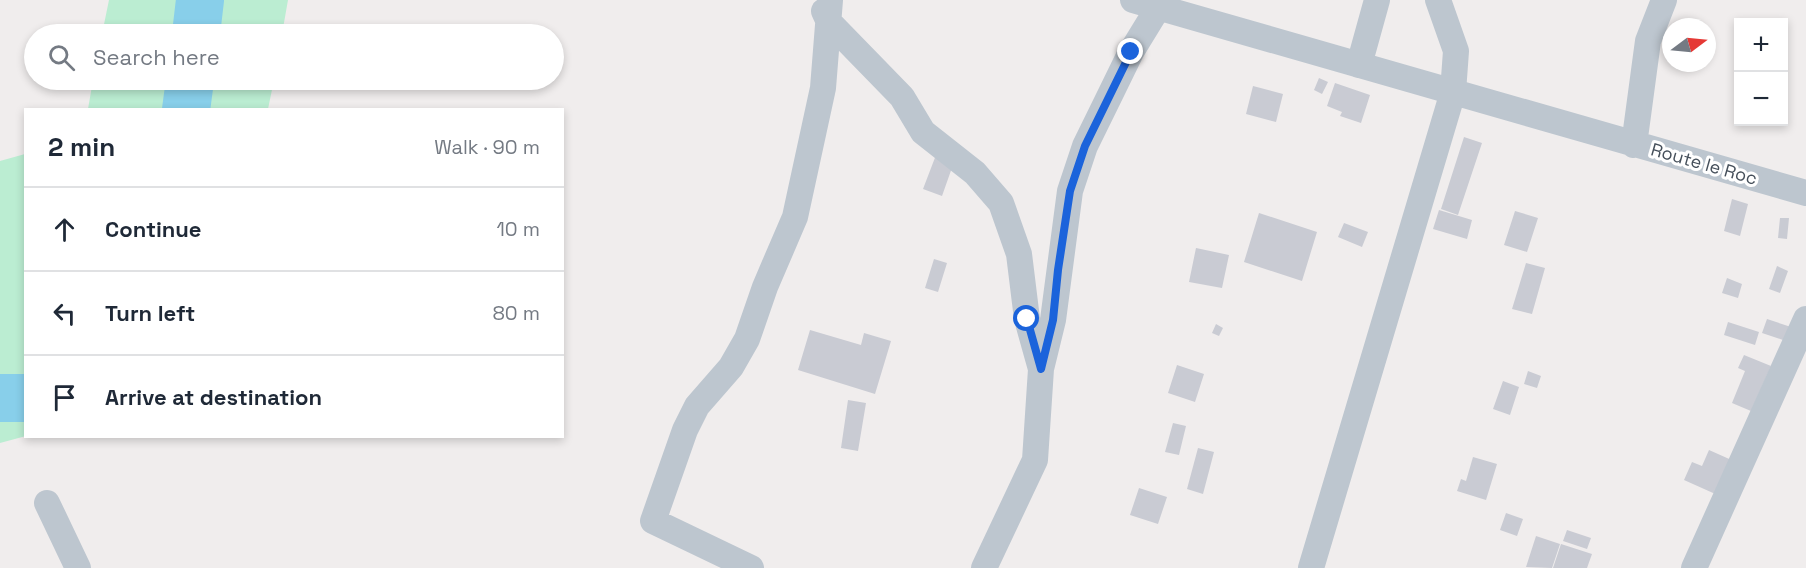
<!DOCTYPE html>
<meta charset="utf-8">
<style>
:root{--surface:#fff;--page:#f6f6f7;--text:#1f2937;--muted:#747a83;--line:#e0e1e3}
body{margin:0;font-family:"Space Grotesk",sans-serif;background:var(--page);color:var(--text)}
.controls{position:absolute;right:18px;top:18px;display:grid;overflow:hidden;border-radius:0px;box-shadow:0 3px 9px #0003}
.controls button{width:54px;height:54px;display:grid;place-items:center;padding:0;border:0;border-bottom:2px solid var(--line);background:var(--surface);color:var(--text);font:30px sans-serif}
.compass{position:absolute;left:1662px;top:18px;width:54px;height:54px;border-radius:50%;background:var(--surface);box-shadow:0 3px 9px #0003;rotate:74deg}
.stop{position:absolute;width:18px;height:18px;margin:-14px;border:4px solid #1b63db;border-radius:50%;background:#fff}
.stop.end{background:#1b63db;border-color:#fff;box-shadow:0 2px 6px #0008}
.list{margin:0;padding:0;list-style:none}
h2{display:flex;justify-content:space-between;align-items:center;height:78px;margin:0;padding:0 24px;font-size:26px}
h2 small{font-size:20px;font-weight:400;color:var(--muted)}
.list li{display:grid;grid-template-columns:39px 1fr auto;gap:18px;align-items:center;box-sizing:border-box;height:84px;padding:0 24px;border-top:2px solid var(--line)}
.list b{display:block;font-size:22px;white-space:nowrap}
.list em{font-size:20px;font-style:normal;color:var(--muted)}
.icon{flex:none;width:33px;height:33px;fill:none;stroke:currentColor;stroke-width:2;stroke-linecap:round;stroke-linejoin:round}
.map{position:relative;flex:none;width:1806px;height:568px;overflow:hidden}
.search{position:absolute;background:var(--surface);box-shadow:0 3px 9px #0003;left:24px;top:24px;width:540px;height:66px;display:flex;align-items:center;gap:15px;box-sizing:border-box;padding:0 21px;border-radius:33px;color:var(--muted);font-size:22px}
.panel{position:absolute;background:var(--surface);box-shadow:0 3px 9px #0003;left:24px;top:108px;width:540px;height:330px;border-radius:0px}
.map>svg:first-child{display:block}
.green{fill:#bbedd2}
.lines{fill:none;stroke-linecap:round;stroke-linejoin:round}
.river{stroke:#88cfea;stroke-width:48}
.building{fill:#c9cbd3}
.street{stroke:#bdc6cf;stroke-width:26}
.route{stroke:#1b63db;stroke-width:8}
.labels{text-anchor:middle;stroke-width:6;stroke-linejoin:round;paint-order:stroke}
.street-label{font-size:18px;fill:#454f5a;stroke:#fff}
</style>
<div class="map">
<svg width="1806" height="568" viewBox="0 0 1806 568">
<rect width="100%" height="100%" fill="#f0eded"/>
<path class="green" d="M109,0H288L282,34H102Z
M93,80H274L268,109H88Z
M25,154L26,436L0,443V161Z"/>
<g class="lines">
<path class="river" d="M196,34L200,0
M186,110L190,80
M0,398H26"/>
</g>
<path class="building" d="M1319,78L1328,82L1322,94L1314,90Z
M1335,83L1370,95L1361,123L1340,116L1342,112L1327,106Z
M1253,86L1283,94L1276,122L1246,114Z
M1464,137L1482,143L1458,215L1441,209Z
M936,155L954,162L942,196L923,189Z
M1732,199L1748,204L1740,236L1724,231Z
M1439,210L1472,220L1467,239L1433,229Z
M1515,211L1538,218L1527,252L1504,245Z
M1259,213L1317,232L1302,281L1244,262Z
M1780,218H1789L1787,239L1778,238Z
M1344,223L1368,232L1362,247L1338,237Z
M1196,248L1229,255L1222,288L1189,282Z
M934,259L947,263L938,292L925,288Z
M1526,263L1545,268L1532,314L1512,309Z
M1777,266L1788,271L1780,293L1769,289Z
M1727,278L1742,284L1738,298L1722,293Z
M1767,319L1791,327L1786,341L1762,333Z
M1728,322L1759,332L1755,345L1724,335Z
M1216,324L1223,328L1219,336L1212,333Z
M810,330L861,345L864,333L891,341L875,394L798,370Z
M1744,355L1771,366L1751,411L1732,403L1745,371L1738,368Z
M1177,365L1204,374L1195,402L1168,393Z
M1528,371L1541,376L1537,388L1524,384Z
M1503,381L1519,387L1510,415L1493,409Z
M848,400L866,403L858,451L841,448Z
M1173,423L1186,426L1179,455L1165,452Z
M1198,448L1214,452L1203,494L1187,489Z
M1709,450L1736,462L1722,497L1684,480L1692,462L1702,466Z
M1473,457L1497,464L1486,500L1457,491L1461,479L1466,481Z
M1139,488L1167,497L1158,524L1130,515Z
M1506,513L1523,519L1517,536L1500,530Z
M1567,530L1591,538L1587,549L1563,541Z
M1536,536L1560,544L1552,568L1526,567Z
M1561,544L1592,554L1587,568H1553Z"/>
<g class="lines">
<path class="street" d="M1133,0L1806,193
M824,11L829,22L902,97L923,132L975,173L1001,203L1019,254L1027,319L1041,369
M1359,65L1377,0
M1634,145L1648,41L1664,0
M47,503L78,568
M751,568L653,521L685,430L697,406L731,367L747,339L765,287L795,217L823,88L830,0
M984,568L1035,460L1041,369L1053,320L1070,191L1085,146L1111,93L1131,52L1158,8
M1311,568L1453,92L1456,51L1438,0
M1694,568L1806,319"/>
</g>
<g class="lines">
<path class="route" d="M1027,319L1041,369L1053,320L1058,270L1070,191L1085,146L1131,52"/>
</g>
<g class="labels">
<g class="street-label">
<text transform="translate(1704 164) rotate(16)" y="6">Route le Roc</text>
</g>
</g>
</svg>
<div class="controls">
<button>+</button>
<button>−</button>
</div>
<svg class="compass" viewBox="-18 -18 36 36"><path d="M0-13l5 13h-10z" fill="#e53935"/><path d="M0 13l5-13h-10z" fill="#747a83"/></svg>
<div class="stop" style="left:1027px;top:319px"></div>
<div class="stop end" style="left:1131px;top:52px"></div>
<div class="search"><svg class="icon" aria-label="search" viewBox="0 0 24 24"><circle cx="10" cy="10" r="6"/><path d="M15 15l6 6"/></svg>Search here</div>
<section class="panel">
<h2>2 min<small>Walk · 90 m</small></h2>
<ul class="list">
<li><svg class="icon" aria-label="ahead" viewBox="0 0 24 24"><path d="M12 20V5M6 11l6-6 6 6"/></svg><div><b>Continue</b></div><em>10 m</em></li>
<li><svg class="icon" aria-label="left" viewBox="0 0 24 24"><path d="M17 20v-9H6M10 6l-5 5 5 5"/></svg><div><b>Turn left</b></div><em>80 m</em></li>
<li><svg class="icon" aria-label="arrive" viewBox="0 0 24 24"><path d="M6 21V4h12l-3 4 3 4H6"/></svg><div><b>Arrive at destination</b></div></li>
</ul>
</section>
</div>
